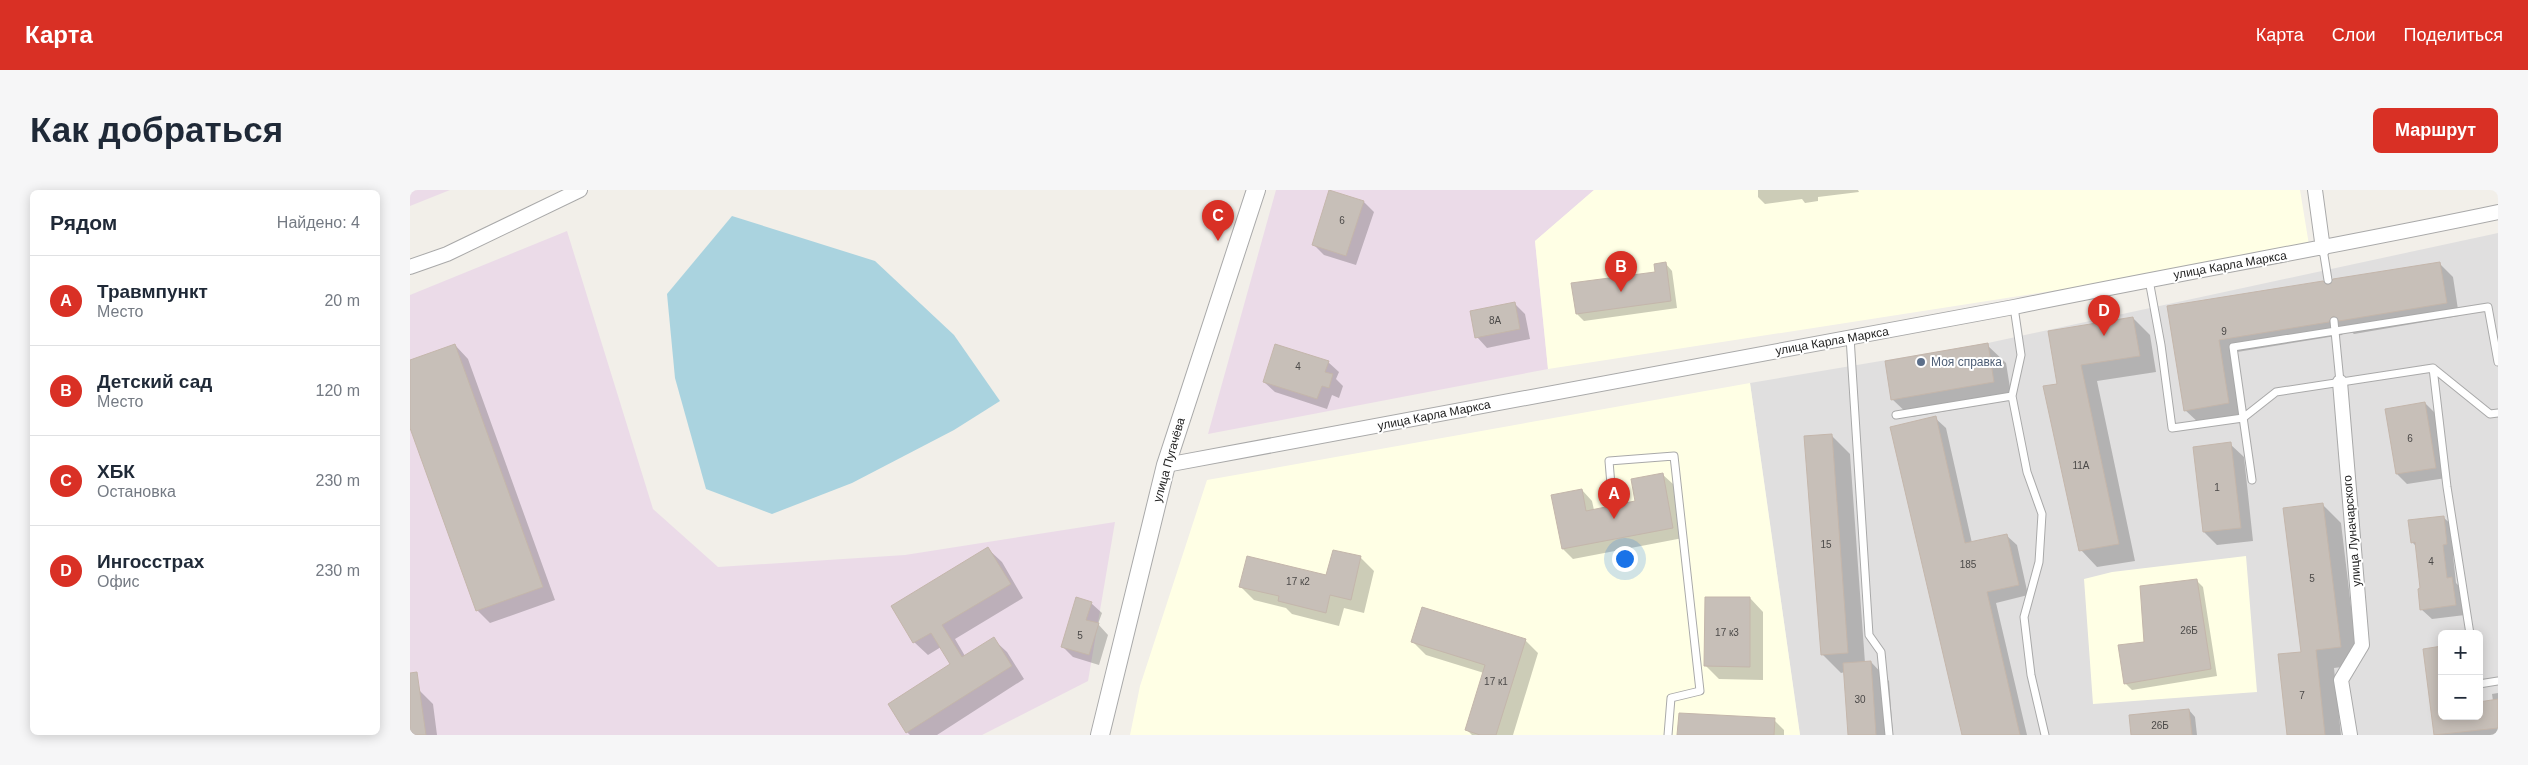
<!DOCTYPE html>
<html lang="ru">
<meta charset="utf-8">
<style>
:root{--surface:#fff;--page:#f6f6f7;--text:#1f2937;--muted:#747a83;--line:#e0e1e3;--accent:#d93025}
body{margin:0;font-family:Helvetica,sans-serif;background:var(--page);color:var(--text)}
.controls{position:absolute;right:15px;bottom:15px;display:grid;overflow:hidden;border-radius:8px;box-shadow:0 2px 12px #0003}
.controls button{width:45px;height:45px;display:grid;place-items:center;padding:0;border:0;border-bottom:1px solid var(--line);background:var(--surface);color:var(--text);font:25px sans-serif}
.you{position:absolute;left:1214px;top:368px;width:18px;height:18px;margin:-12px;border:4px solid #fff;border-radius:50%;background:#1a73e8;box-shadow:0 0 0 8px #1a73e833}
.badge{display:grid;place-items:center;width:32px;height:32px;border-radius:50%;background:var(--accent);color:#fff;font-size:16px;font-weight:700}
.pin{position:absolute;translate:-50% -41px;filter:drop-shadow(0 1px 2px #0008)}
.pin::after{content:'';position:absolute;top:26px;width:18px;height:15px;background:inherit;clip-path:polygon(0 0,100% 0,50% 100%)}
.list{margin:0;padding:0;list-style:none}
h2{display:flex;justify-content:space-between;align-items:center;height:65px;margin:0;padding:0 20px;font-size:21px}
h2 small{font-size:16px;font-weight:400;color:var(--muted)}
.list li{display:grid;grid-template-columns:32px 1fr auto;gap:15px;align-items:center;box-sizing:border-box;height:90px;padding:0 20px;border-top:1px solid var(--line)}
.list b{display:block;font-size:19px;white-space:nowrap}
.list p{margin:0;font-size:16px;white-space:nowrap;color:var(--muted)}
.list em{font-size:16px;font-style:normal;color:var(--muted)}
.map{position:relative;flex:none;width:2088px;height:545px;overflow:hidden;border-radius:8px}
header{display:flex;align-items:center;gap:30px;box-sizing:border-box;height:70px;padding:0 25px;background:var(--accent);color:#fff}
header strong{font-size:24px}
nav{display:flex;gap:28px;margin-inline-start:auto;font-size:18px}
.intro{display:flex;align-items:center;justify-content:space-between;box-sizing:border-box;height:120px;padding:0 30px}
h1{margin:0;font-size:35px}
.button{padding:12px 22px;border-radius:8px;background:var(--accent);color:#fff;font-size:18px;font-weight:700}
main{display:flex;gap:30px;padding:0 30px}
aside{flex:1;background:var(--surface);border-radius:8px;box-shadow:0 2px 12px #0003}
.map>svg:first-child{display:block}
.residential{fill:#e0dfdf;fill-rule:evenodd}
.industrial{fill:#ebdbe8}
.education{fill:#ffffe5}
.water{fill:#aad3df}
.shadow{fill:#0003}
.building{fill:#c7bfb8;stroke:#c4b6ab}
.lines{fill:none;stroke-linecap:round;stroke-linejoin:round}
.service-casing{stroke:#a9a9a9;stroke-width:9}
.minor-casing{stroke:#a9a9a9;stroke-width:16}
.tertiary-casing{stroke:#a9a9a9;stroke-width:20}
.service{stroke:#fff;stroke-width:7}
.minor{stroke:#fff;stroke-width:14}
.tertiary{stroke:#fff;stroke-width:18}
.service-dot{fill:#5c6f8a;stroke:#fff;stroke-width:2}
.labels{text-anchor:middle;stroke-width:4;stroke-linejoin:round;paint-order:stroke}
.number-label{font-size:10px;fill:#4b4948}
.street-label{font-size:12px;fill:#222;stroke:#fff}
.service-label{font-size:12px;fill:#4e5e75;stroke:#fff;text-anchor:start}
</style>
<header>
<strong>Карта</strong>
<nav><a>Карта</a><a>Слои</a><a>Поделиться</a></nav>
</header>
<div class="intro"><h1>Как добраться</h1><a class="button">Маршрут</a></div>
<main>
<aside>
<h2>Рядом<small>Найдено: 4</small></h2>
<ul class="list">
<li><span class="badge">A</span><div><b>Травмпункт</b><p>Место</p></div><em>20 m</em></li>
<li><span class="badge">B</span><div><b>Детский сад</b><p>Место</p></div><em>120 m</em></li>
<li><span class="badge">C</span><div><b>ХБК</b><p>Остановка</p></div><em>230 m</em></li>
<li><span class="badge">D</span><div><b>Ингосстрах</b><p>Офис</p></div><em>230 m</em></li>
</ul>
</aside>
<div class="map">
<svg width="2088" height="545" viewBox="0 0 2088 545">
<rect width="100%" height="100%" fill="#f2efe9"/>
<path class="residential" d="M2088,43V545H1390L1340,193L1578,153ZM2032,444H2069V526H2032Z"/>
<path class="industrial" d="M0,0H40L0,16Z
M866,0H1184L1125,51L1138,179L798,244Z
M157,41L243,319L308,377L495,365L705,332L678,491L572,545H0V105Z"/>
<path class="education" d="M1184,0H1890L1900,61L1138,179L1125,51Z
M1340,193L1390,545H720L730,496L797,290Z
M1836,366L1847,502L1683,514L1674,389L1702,382Z"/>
<path class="water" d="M322,26L465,71L544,145L590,211L544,240L442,293L362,324L296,299L265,188L257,104Z"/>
<path class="shadow" d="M1348,0H1448L1449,2L1408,7V11L1395,13L1392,9L1355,14L1348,7Z
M954,12L964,22L946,75L914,65L903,54Z
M2029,73L2043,87L2049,126L1944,144L1937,138L1932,145L1821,163L1832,226L1789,233L1775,220L1758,117L1919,97Z
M1256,74L1262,81L1267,118L1174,131L1167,124L1246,83Z
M1104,113L1115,124L1120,149L1077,158L1067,147Z
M1723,128L1740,145L1746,182L1687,191L1725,371L1687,377L1671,360L1648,195Z
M45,155L58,169L145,410L80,433L67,420L0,234V171Z
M1577,155L1596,173L1602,210L1501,227L1482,209Z
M918,172L929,182L926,189L933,196L929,208L922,205L917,219L865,202L854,192Z
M2015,213L2025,223L2036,288L1997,294L1987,284Z
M1525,228L1536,238L1562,353L1596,345L1607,355L1618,405L1586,413L1617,545H1553Z
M1421,245L1440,264L1455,473L1461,472L1479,491L1483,545H1439L1435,482L1431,483L1412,464Z
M1820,254L1834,267L1843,351L1807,355L1794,342Z
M1252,284L1263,294L1273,348L1163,369L1153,359L1172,300L1182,311L1184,320L1227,312Z
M1912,314L1931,333L1948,475L1924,478L1931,545H1878L1892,463Z
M2033,327L2044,337L2047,364L2043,365L2046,393L2052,399L2055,425L2022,429L2011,419L2012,400L2007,357L2002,352Z
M578,359L592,372L613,408L545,449L555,466L583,449L597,462L614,489L527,545H500L497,542L542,475L531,457L518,465L504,452Z
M924,361L951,368L964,381L954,423L934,418L929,436L882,424L876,418L844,410L831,397L917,387Z
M1786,390L1793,397L1807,486L1722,500L1715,493L1735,453Z
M1340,408L1353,422V490L1309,489L1296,476Z
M681,413L692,423L688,434L698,445L689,475L663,467L653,457Z
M1115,450L1128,463L1103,545H1062L1057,540L1074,483L1016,465L1003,452Z
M2014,460L2032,526H2069L2083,511L2082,504L2088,503V545H2025Z
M9,500L23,514L27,545H0V501Z
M1779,520L1785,527L1787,545H1722Z
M1364,530L1374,540V545H1269Z"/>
<path class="building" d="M919,0L954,11L936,66L902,55Z
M1256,72L1261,111L1166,124L1161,93L1245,82L1244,74Z
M2030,72L2037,113L1929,131L1923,126L1919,132L1809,150L1819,213L1774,221L1757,116L1913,91L1918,95L1923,89Z
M1105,112L1110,139L1065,148L1060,121Z
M1723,127L1730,166L1671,175L1709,354L1669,361L1633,196L1647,194L1638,141Z
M1578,153L1584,192L1481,210L1475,171Z
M45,154L133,397L66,421L0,238V170Z
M865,154L919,171L915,182L923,184L919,198L912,196L907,209L853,192Z
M2015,212L2026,278L1986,284L1975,219Z
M1526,226L1555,353L1597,344L1609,395L1577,402L1610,545H1552L1480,237Z
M1422,244L1438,463L1411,465L1394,246Z
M1821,252L1831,338L1793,342L1783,257Z
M1253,283L1263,338L1152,359L1141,305L1172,299L1176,321L1225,311L1221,289Z
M1913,313L1931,457L1906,460L1915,545H1877L1868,464L1891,462L1873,318Z
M2034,326L2037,354L2033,355L2037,388L2042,387L2046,415L2010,420L2008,399L2010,398L2005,352L2001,353L1998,330Z
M578,357L601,394L532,435L552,467L584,447L602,476L496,543L478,514L540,474L521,443L503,453L481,416Z
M923,360L951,366L941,410L920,405L916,423L868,411L869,406L829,397L837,366L916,385Z
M1787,389L1801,479L1714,494L1708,455L1734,452L1730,396Z
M666,407L682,412L676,430L689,433L679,465L651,457Z
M1295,407H1340V477L1294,476Z
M1012,417L1116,449L1086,545H1070L1055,540L1075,475L1001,452Z
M2032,456V526H2069V512L2088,509V538L2024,545L2013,459Z
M1461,471L1466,545H1438L1433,473Z
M7,482L16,545H0V483Z
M1779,519L1782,545H1721L1719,525Z
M1269,523L1365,528L1364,545H1267Z"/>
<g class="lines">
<defs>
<path id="service" d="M1913,59L1918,90
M1739,90L1751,155L1762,238L1833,228L1866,202L2023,178L2080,224L2088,223
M1924,131L1930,192
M1440,147L1459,445L1471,462L1479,545
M2023,178L2037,297L2060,444
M1602,206L1617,282L1632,324L1629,372L1614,427L1621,485L1635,545
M1486,225L1602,206L1611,165L1604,117
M1842,290L1823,157L2078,117L2088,172
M1201,295L1199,271L1264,266L1290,501L1261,508L1258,545
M2069,494L2088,491"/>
<path id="minor" d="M1905,0L1913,59
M0,77L37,64L170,0
M1930,192L1952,455L1931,490L1940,545
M756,275L1604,117C1765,84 1927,56 2088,22"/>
<path id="tertiary" d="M690,545L756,275L846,0"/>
</defs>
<use href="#service" class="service-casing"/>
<use href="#minor" class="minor-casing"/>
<use href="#tertiary" class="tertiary-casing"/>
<use href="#service" class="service"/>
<use href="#minor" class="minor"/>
<use href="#tertiary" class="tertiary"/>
</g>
<circle class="service-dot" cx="1511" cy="172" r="5"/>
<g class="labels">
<g class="number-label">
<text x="932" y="34">6</text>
<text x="1085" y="134">8А</text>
<text x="1814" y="145">9</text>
<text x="888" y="180">4</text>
<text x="2000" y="252">6</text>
<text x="1671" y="279">11А</text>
<text x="1807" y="301">1</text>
<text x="1416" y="358">15</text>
<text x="2021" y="375">4</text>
<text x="1558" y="378">185</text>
<text x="1902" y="392">5</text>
<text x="888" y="395">17 к2</text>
<text x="1779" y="444">26Б</text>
<text x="1317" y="446">17 к3</text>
<text x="670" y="449">5</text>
<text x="1086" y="495">17 к1</text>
<text x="1892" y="509">7</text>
<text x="1450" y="513">30</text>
<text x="1750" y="539">26Б</text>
</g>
<g class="street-label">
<text transform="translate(1820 75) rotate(-10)" y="4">улица Карла Маркса</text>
<text transform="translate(1422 151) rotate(-10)" y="4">улица Карла Маркса</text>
<text transform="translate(1024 225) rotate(-11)" y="4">улица Карла Маркса</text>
<text transform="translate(759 270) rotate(-74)" y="4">улица Пугачёва</text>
<text transform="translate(1942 341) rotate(-95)" y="4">улица Луначарского</text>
</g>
<g class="service-label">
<text x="1521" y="176">Моя справка</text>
</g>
</g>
</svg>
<div class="controls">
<button>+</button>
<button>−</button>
</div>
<div class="you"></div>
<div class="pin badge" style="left:1204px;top:329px">A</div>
<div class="pin badge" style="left:1211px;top:102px">B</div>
<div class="pin badge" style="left:808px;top:51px">C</div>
<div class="pin badge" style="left:1694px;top:146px">D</div>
</div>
</main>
